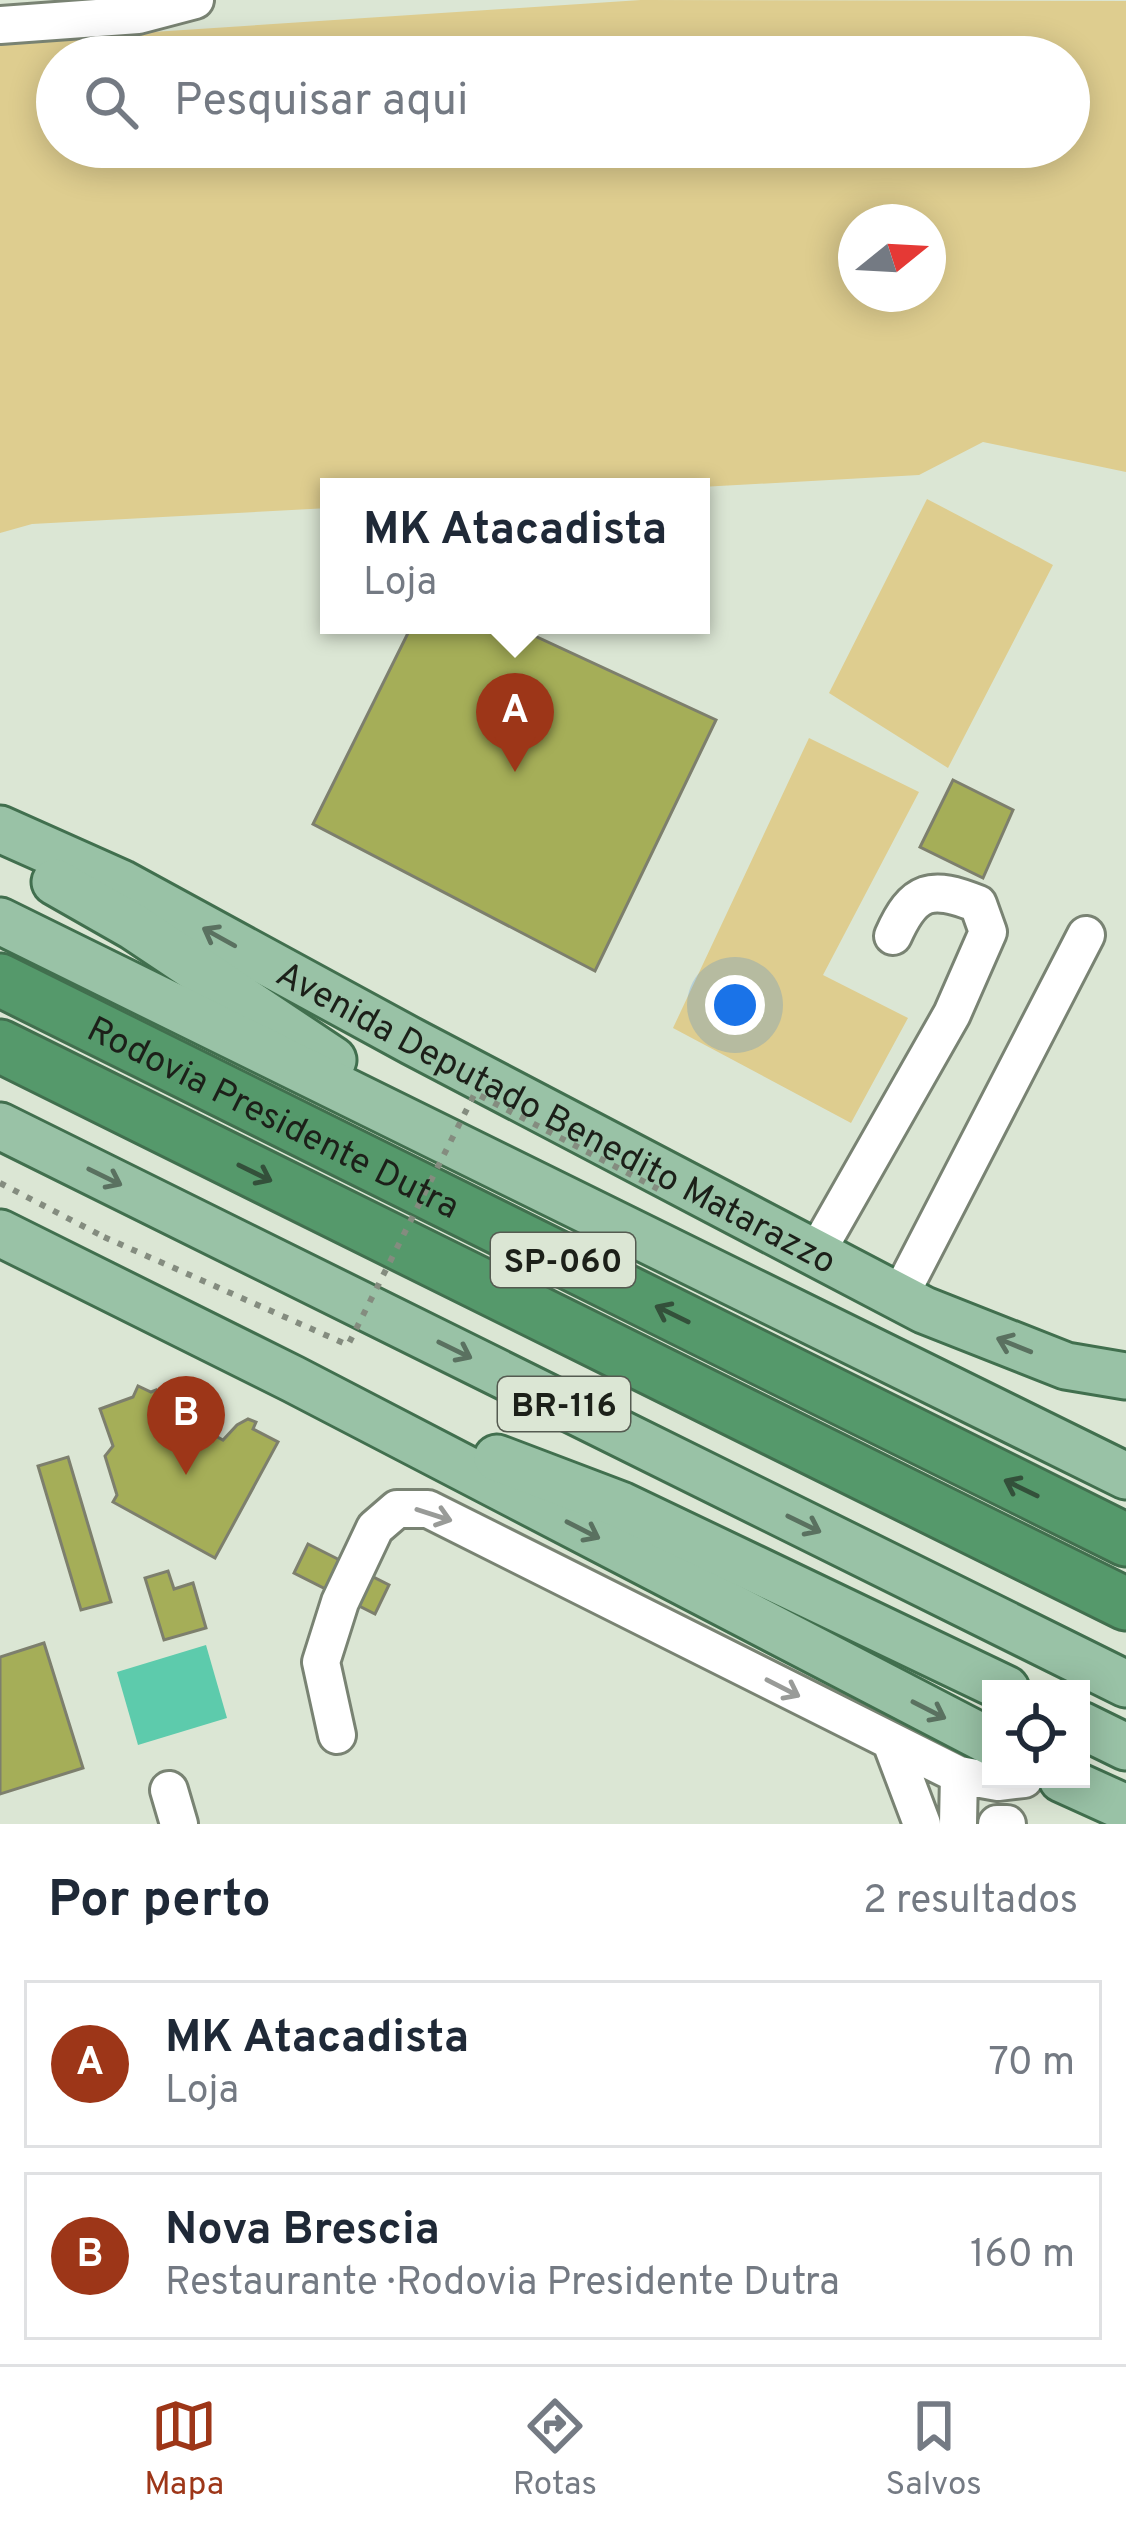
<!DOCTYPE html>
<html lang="pt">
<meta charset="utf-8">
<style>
:root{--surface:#fff;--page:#f2f2f3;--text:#1f2937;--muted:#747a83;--line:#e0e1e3;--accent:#9d3618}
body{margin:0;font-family:Overpass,sans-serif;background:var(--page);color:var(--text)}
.controls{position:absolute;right:36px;bottom:36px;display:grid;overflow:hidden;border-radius:0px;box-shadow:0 6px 30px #0003}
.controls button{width:108px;height:108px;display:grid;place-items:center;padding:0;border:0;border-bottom:3px solid var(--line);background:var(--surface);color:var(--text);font:60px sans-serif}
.compass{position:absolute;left:838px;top:204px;width:108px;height:108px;border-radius:50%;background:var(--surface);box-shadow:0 6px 30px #0003;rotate:72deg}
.you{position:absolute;left:735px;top:1005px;width:42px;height:42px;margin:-30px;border:9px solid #fff;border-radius:50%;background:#1a73e8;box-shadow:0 0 0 18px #1a73e833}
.badge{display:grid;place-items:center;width:78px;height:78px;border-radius:50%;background:var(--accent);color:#fff;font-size:39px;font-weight:700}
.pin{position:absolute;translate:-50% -99px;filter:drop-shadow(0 3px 6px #0008)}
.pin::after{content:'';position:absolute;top:63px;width:42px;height:36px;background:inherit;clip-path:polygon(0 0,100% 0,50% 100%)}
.popup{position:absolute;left:320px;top:478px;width:390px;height:156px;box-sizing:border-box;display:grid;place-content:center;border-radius:0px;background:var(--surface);filter:drop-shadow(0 3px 9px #0005);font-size:39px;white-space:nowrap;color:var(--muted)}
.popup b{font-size:45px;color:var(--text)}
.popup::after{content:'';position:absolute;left:50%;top:100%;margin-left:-24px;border:24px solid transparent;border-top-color:var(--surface)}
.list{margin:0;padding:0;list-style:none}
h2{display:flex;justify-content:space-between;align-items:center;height:156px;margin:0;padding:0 48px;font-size:51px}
h2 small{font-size:39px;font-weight:400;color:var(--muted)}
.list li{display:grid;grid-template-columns:78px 1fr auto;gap:36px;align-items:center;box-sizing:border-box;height:168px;margin:0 24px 24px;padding:0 24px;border:3px solid var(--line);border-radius:0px}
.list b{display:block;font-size:45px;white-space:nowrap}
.list p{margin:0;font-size:39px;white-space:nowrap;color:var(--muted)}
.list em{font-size:39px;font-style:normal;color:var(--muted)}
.icon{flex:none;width:66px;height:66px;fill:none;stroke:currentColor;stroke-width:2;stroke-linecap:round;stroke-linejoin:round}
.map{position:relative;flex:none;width:1126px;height:1824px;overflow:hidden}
.search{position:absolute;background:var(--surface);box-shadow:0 6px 30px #0003;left:36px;right:36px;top:36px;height:132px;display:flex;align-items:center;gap:30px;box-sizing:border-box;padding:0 42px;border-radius:66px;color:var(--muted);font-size:45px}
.sheet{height:540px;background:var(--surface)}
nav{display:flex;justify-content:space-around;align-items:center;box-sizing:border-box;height:168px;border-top:3px solid var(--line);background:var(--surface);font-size:33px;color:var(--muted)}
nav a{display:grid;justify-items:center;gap:6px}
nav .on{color:var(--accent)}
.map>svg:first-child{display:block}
.green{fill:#decd8f;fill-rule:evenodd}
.water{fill:#5dcbac}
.building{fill:#a5ae58;stroke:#7d7f6d;stroke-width:3}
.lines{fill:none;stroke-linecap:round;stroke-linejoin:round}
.minor-casing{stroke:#798373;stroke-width:42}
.major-casing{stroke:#416f4e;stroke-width:51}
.highway-casing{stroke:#416f4e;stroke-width:57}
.path{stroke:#848c7f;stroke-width:6;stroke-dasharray:6 9;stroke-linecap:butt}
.minor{stroke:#fff;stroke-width:36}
.major{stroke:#99c2a6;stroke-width:45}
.highway{stroke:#55996b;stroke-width:51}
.path-bridge{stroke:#848c7f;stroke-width:6;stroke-dasharray:6 9;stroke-linecap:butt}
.oneway{stroke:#5a7160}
.oneway2{stroke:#33503a}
.oneway3{stroke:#999b98}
.labels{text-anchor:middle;stroke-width:9;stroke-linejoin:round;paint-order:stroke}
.shield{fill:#dbe6d4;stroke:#555b51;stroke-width:3}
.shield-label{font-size:33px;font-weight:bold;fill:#1c2019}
.street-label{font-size:36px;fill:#1c2019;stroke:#dbe6d4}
</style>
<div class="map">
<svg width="1126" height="1824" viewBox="0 0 1126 1824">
<rect width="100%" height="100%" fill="#dbe6d4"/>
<path class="green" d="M641,0L1126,1V472L983,442L919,475L701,487H329V508L32,524L0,533V42ZM57,57H1069V147H57ZM856,222H928V294H856Z
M927,499L1053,565L948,768L829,693Z
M809,738L919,792L823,975L908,1018L851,1123L673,1028Z"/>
<path class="water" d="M206,1645L227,1718L138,1745L117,1672Z"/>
<path class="building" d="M412,625H511L716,720L595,971L313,824Z
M953,780L1013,810L983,878L920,847Z
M188,1384L215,1399L217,1405L203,1429L223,1440L237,1425L248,1419L256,1422L253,1429L278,1442L215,1558L113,1502L117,1495L105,1456L113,1446L100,1409L133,1397L138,1386L151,1392L156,1390L158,1396L167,1402L175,1389Z
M68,1457L111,1602L81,1610L38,1466Z
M308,1544L389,1585L375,1614L294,1573Z
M168,1571L174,1589L193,1583L206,1628L164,1640L145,1578Z
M44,1643L83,1768L0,1794V1657Z"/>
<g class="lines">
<defs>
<path id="minor" d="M0,25L138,15L195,0
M816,1253L952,1014L988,932L978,904C931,885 914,889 893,936
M899,1297L1086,935
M337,1735L321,1662L340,1602L375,1528L397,1509H428L959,1775L998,1782L1024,1779
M891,1742L922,1824
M169,1790L179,1824
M958,1824L959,1775
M997,1824H1007"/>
<g id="major">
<path id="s1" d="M0,829L121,883L413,1042L924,1310L1066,1366L1126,1376"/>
<path d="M55,882L134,927L333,1060"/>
<path d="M0,921L1126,1476"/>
<path d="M0,1126L1126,1684"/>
<path d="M0,1233L293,1379L991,1742"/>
<path d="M497,1458L621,1505L1006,1689"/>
<path d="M1081,1725L1126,1747"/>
<path d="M1062,1779L1126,1808"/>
</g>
<g id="highway">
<path id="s2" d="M0,980L1126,1540"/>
<path d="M0,1046L1126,1604"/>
</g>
</defs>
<use href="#minor" class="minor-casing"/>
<use href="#major" class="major-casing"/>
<use href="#highway" class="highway-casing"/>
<path class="path" d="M0,1183L104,1237"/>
<use href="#minor" class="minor"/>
<use href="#major" class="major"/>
<use href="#highway" class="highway"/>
<path class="path-bridge" d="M104,1237L348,1345L475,1093L658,1189"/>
</g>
<defs><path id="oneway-shaft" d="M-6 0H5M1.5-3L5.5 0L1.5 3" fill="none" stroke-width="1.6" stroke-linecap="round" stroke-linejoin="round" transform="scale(3)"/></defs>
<g class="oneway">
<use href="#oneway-shaft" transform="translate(219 937) rotate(-151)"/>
<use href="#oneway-shaft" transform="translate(105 1177) rotate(26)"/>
<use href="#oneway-shaft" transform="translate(1014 1345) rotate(-158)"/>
<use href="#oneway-shaft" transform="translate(455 1350) rotate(26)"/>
<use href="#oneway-shaft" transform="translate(804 1524) rotate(26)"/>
<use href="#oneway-shaft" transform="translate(583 1530) rotate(27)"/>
<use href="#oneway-shaft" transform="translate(929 1710) rotate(27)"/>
</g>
<g class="oneway2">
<use href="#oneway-shaft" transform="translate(255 1173) rotate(26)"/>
<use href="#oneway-shaft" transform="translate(672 1314) rotate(-154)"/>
<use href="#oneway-shaft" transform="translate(1021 1488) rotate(-154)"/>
</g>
<g class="oneway3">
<use href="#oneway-shaft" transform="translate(434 1515) rotate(18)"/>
<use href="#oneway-shaft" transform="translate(783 1688) rotate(27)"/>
</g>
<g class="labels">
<g class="shield">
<rect x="491" y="1233" width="144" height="54" rx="9"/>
<rect x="498" y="1377" width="132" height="54" rx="9"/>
</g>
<g class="shield-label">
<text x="563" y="1272">SP-060</text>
<text x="564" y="1416">BR-116</text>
</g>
<g class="street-label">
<text dy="13" stroke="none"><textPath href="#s2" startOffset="306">Rodovia Presidente Dutra</textPath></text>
<text dy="13" stroke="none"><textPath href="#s1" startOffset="627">Avenida Deputado Benedito Matarazzo</textPath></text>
</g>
</g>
</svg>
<div class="controls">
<button><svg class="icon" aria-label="locate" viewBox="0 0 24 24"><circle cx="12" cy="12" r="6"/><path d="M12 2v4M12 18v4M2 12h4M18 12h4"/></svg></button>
</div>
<svg class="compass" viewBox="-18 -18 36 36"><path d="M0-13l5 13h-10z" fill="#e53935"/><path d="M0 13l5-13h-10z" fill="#747a83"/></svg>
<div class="you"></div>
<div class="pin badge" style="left:515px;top:772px">A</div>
<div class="popup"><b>MK Atacadista</b>Loja</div>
<div class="pin badge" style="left:186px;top:1475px">B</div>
<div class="search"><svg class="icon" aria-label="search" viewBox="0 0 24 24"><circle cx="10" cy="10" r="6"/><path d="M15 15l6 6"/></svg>Pesquisar aqui</div>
</div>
<section class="sheet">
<h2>Por perto<small>2 resultados</small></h2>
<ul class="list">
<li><span class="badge">A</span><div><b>MK Atacadista</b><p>Loja</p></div><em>70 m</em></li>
<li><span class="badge">B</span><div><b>Nova Brescia</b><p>Restaurante · Rodovia Presidente Dutra</p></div><em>160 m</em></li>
</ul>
</section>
<nav>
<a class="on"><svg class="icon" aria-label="map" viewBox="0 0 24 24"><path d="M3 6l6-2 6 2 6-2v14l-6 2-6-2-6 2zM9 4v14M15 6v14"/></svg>Mapa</a>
<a><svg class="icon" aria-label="directions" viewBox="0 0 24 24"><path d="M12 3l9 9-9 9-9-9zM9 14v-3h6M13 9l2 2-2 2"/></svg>Rotas</a>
<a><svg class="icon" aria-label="saved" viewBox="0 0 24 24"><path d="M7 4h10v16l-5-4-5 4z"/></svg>Salvos</a>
</nav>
